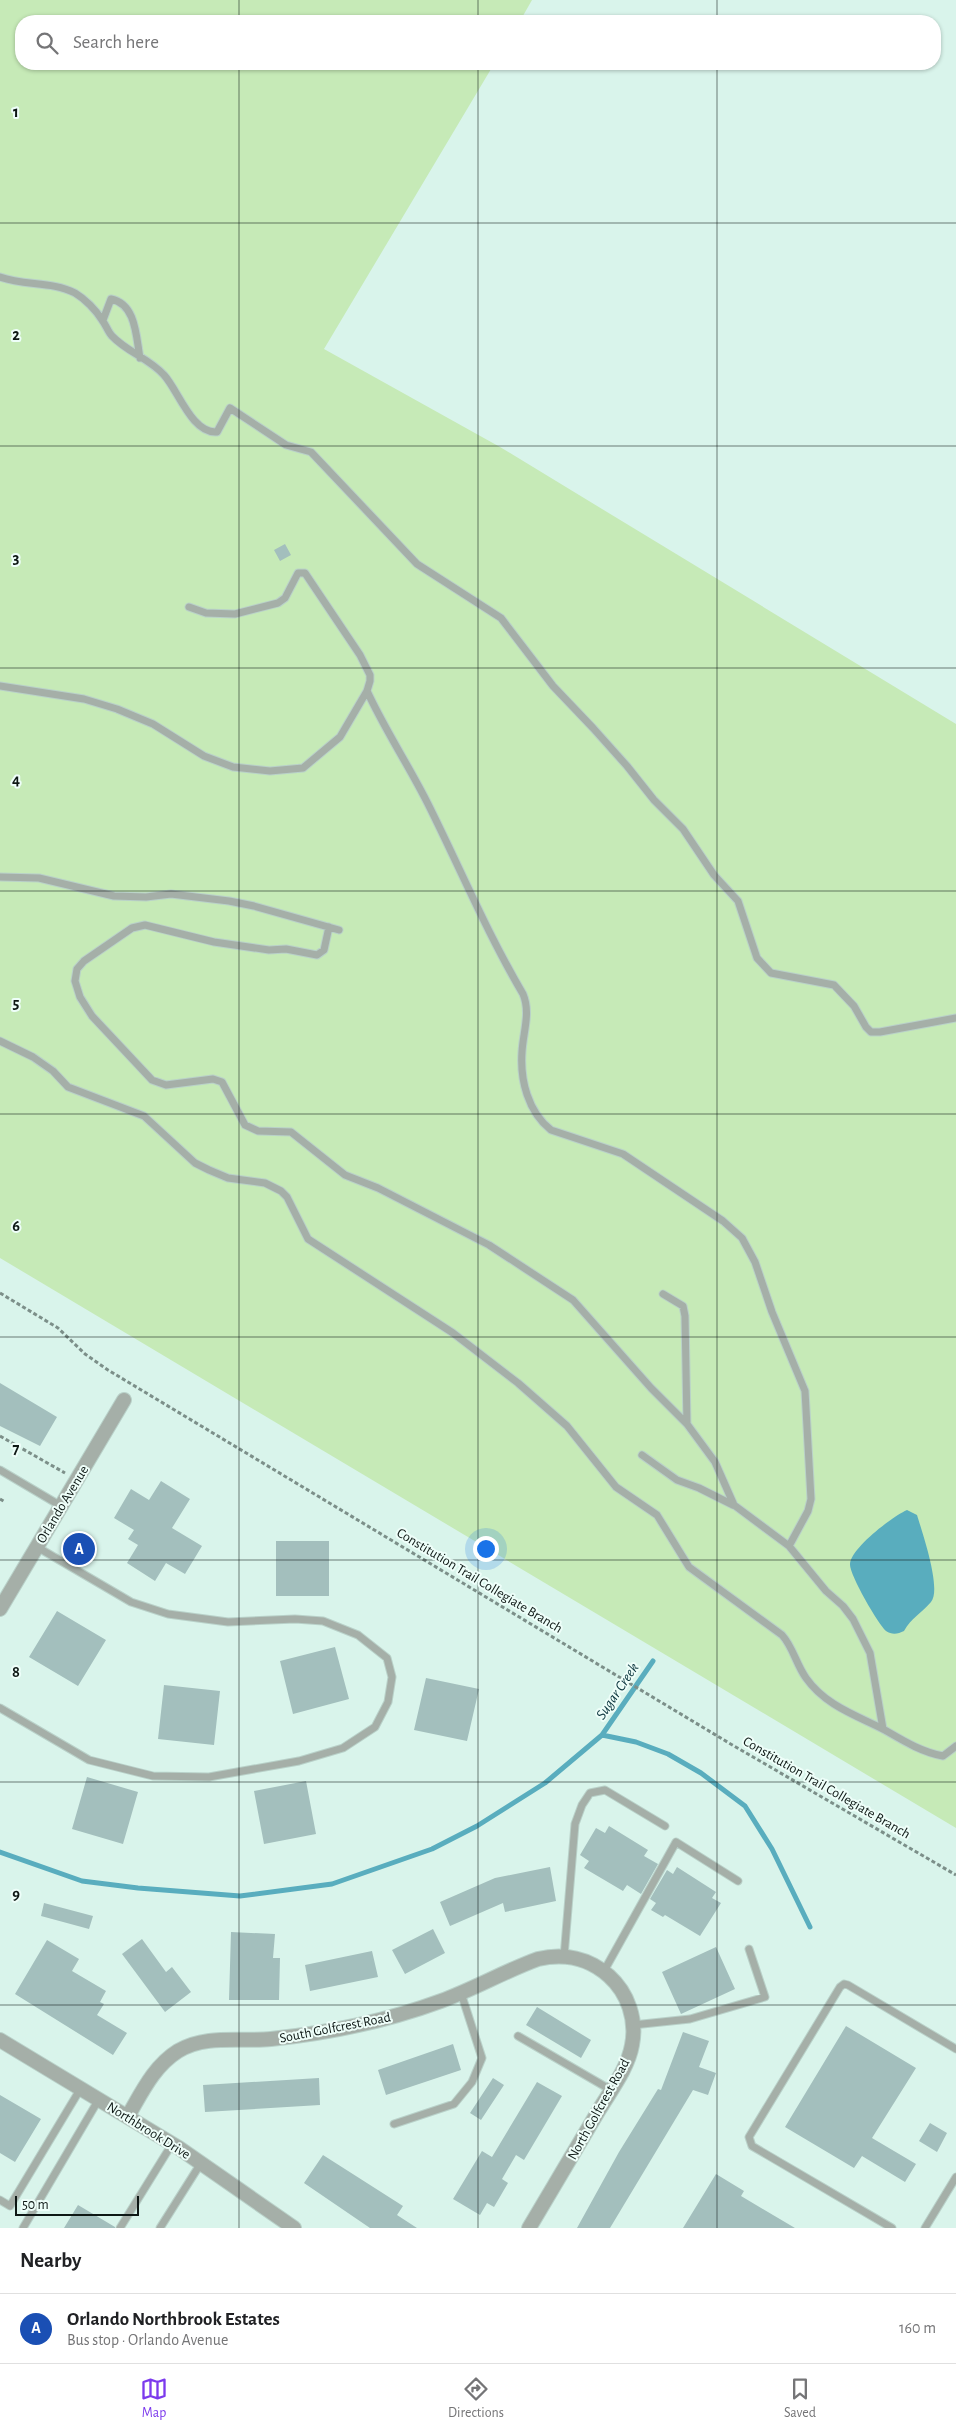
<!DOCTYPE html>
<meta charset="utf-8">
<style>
:root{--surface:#fff;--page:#f2f2f2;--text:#202124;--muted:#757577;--line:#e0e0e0;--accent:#7c3aed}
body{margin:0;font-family:"Alegreya Sans",sans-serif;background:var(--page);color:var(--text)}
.scale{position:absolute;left:15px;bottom:12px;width:124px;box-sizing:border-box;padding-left:5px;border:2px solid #0e1815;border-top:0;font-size:14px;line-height:18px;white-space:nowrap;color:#0e1815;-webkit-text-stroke:4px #eefef9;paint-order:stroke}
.you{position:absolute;left:485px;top:1548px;width:18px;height:18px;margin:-12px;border:4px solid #fff;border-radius:50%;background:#1a73e8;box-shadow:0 0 0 8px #1a73e833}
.badge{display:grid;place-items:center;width:32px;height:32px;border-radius:50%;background:var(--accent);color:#fff;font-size:16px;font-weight:700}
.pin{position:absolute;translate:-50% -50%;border:2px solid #fff;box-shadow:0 1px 5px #0006}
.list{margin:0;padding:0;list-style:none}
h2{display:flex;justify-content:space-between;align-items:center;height:65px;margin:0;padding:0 20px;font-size:21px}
h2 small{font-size:16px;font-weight:400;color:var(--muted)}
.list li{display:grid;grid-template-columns:32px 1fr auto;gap:15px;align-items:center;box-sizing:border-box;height:70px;padding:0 20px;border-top:1px solid var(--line)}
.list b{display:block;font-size:19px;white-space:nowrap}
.list p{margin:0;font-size:16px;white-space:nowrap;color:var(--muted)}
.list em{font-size:16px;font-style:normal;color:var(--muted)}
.icon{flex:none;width:28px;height:28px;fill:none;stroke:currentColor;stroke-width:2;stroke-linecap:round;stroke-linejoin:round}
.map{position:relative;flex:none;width:956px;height:2228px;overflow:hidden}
.search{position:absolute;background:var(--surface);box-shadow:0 1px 4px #0004;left:15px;right:15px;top:15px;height:55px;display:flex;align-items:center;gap:12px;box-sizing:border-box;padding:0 18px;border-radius:20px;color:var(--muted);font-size:19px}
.sheet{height:135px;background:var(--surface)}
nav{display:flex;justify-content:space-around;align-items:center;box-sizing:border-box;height:70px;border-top:1px solid var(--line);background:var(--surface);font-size:14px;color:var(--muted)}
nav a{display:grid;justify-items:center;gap:2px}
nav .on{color:var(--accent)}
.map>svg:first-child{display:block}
.green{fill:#c6eab7}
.water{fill:#59adbe}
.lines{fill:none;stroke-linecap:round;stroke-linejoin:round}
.stream{stroke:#59adbe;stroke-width:5}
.building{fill:#a3bfbd}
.lane-casing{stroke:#b9d1c9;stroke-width:9}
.street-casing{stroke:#b9d1c9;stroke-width:16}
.path{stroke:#7c8f89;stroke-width:3;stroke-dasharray:4 2.5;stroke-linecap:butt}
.lane{stroke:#a5afa8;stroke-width:7}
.street{stroke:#a5afa8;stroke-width:14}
.grid{fill:none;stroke:#0e1815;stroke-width:1;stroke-opacity:0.55}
.labels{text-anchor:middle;stroke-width:4;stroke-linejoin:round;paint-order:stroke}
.street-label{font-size:14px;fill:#0e1815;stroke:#eefef9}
.water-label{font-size:15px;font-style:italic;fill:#09333b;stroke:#eefef9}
.grid-label{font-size:16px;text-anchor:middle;font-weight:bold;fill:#0e1815;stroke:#eefef9;stroke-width:4;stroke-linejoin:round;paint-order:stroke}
</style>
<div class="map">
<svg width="956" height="2228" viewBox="0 0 956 2228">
<rect width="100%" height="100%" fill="#d9f4eb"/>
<path class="green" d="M0,0H532L520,21H21V64H494L324,349L500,447L956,724V1828L0,1258Z"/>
<path class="water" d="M907,1510L917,1515C922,1532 942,1589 931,1602C922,1613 911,1618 904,1631C898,1634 892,1635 886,1631C878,1624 849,1574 850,1564C851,1548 893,1516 907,1510Z"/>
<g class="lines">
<path class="stream" d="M602,1735L653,1661
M0,1852L82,1881L138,1888L240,1896L332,1884L432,1849L477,1826L545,1783L602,1735L636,1742L668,1754L701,1773L745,1806L772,1849L810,1927"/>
</g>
<path class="building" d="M285,544L291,555L280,561L274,550Z
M0,1383L57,1417L40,1446L0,1426Z
M161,1481L190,1499L172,1528L202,1546L185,1574L166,1563L155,1581L127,1563L138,1545L128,1539L134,1530L114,1518L131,1489L149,1500Z
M276,1541H329V1596H276Z
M57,1611L106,1640L78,1686L29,1657Z
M335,1647L349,1699L293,1714L280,1661Z
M426,1678L479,1689L467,1741L414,1730Z
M164,1685L220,1691L214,1745L158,1739Z
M87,1777L138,1792L123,1844L72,1829Z
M306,1781L316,1834L264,1844L254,1791Z
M609,1826L648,1850L644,1856L658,1864L641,1894L627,1885L623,1891L584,1868L589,1861L580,1855L596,1828L605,1833Z
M550,1867L556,1901L505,1912L503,1903L450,1926L440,1902L495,1878Z
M677,1867L716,1892L712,1898L721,1903L700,1936L665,1915L663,1917L651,1910L656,1903L650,1899L667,1870L673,1874Z
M44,1903L93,1916L89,1929L41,1916Z
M433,1929L445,1953L405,1974L392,1950Z
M231,1932L275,1934L273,1958H280L279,2000H229Z
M142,1939L166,1972L172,1967L191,1992L165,2012L122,1954Z
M47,1940L79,1959L72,1971L106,1991L100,2002L104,2004L97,2015L127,2033L113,2055L15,1994Z
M716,1947L735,1989L681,2014L662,1972Z
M372,1951L378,1977L310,1991L305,1965Z
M537,2007L591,2040L581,2058L526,2025Z
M846,2026L916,2068L872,2138L916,2164L905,2182L862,2156L854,2168L785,2127Z
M683,2032L709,2041L699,2067L716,2073L708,2095L693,2090L610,2228H577L619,2152L658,2089L661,2090Z
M453,2044L461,2070L386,2095L378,2070Z
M319,2078L320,2105L205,2112L203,2085Z
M493,2078L504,2085L481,2120L470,2113Z
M537,2082L562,2096L524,2160L516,2155L502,2179L508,2183L494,2207L487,2203L480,2215L453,2199L482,2151L492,2157Z
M0,2095L41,2119L15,2162L0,2153Z
M930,2123L947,2133L937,2152L919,2141Z
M323,2155L403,2206L397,2215L417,2228H370L304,2183Z
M716,2174L744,2191L741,2196L795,2228H683Z
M78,2205L115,2227V2228H64Z"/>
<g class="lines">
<defs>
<path id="lane" d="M0,277C24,286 52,281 75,293C85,299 96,310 102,320C106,325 108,332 112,336C127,352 150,359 164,375C178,390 192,434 217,432L230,408L286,445L311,452L417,564L501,618L553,686L593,728L627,766L654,800L683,829L714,875L738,901L757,958L771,973L834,985L854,1006L866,1027L871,1032H880L956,1018
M103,320L111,299C136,304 136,336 140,358
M0,686L84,699L117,709L153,724L204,756L233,767L270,771L303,768L340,737L367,691L370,681V675L360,655L305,573H298L285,598L278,603L235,614L206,613L189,607
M367,691C385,730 409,766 428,804C460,868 487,933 523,994C531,1013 523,1032 522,1052C520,1080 528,1112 551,1130L623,1154L723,1221L742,1238L755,1262L772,1312L805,1391L811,1499L808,1511L789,1546
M0,877L39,878L114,896L146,897L171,894L229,901L254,906L339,930
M329,927L324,950L317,955L286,949L269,950L214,942L145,925L132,928L84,961L77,969L75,981L80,997L92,1016L152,1080L166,1085L213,1079L222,1082L245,1125L258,1131L291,1132L345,1175L378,1188L489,1245L573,1300L651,1388L687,1424L715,1462L734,1505L789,1546L826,1591L843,1606L853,1619L870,1653L883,1729C902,1740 921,1752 943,1756L956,1746
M0,1041L33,1057L53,1071L68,1087L144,1116L195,1163L209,1170L228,1178L265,1183L281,1191L287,1197L308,1239L453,1333L518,1383L567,1426L616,1487L657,1515L689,1567L782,1635C793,1647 796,1664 806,1678C825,1705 855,1715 883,1729
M663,1294L683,1306L685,1316L687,1424
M642,1455L677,1480L699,1488L733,1505
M0,1470L61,1506
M0,1708L89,1760L153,1776L209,1777L299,1761L343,1748L375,1727L388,1702L392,1677L387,1658L358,1635L323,1621L295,1619L228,1622L168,1614L131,1602L37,1547
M564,1957L575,1824L582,1805L590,1793L605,1790L665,1826
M604,1971L676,1842L738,1881
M633,2025L690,2019L765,1997L749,1949
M518,2036L611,2090
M394,2124L454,2104L472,2082L482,2058L461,1993
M0,2200L10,2206L81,2088
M23,2228L99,2099
M120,2228L172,2144
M160,2228L201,2163
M892,2228L752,2146L749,2137L840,1987L844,1984L848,1985L956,2049
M925,2228L956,2177"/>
<path id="street" d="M0,1609L124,1400
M0,2040L179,2148L294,2228
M128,2116C142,2092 154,2066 178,2051C206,2034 241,2042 271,2039C328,2033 387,2021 441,2001C474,1989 505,1971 538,1959C564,1953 589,1958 609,1976C628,1993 637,2020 632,2045C628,2068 611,2090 599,2110C576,2149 552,2189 529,2228"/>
</defs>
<use href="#lane" class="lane-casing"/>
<use href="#street" class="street-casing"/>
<path class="path" d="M0,1293L58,1328L85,1354L108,1370L729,1743L956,1875
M0,1436L65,1473
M0,1499L5,1502"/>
<use href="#lane" class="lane"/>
<use href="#street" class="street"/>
</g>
<path class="grid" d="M239,0V21M478,0V21M717,0V21M239,64V2228M478,64V2228M717,64V2228M0,223H956M0,446H956M0,668H956M0,891H956M0,1114H956M0,1337H956M0,1560H956M0,1782H956M0,2005H956"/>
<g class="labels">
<g class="street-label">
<text transform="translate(62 1504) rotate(-59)" y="5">Orlando Avenue</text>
<text transform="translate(480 1580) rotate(31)" y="5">Constitution Trail Collegiate Branch</text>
<text transform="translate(827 1787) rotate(30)" y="5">Constitution Trail Collegiate Branch</text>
<text transform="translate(335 2027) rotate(-11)" y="5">South Golfcrest Road</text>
<text transform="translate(598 2109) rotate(-61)" y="5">North Golfcrest Road</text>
<text transform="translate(149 2130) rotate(32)" y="5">Northbrook Drive</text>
</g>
<g class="water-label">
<text transform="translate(617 1691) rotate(-56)" y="5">Sugar Creek</text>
</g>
</g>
<g class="grid-label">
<text x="16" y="117">1</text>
<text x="16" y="340">2</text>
<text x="16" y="563">3</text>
<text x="16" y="785">4</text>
<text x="16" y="1008">5</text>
<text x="16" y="1231">6</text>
<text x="16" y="1454">7</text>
<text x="16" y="1677">8</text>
<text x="16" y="1899">9</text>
</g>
</svg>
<div class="scale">50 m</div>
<div class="you"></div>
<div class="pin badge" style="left:79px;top:1549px;background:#1a4fb4">A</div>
<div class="search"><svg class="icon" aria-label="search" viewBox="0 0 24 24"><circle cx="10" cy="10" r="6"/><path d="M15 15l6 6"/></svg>Search here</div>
</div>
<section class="sheet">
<h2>Nearby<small></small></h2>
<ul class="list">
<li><span class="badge" style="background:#1a4fb4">A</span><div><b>Orlando Northbrook Estates</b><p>Bus stop · Orlando Avenue</p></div><em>160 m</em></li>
</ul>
</section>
<nav>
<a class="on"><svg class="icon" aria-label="map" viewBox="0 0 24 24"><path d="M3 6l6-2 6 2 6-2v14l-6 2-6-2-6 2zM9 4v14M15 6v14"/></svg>Map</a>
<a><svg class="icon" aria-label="directions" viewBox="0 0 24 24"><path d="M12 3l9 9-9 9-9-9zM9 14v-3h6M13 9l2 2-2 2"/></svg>Directions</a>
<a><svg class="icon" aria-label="saved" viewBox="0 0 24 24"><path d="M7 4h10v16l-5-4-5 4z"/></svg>Saved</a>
</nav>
